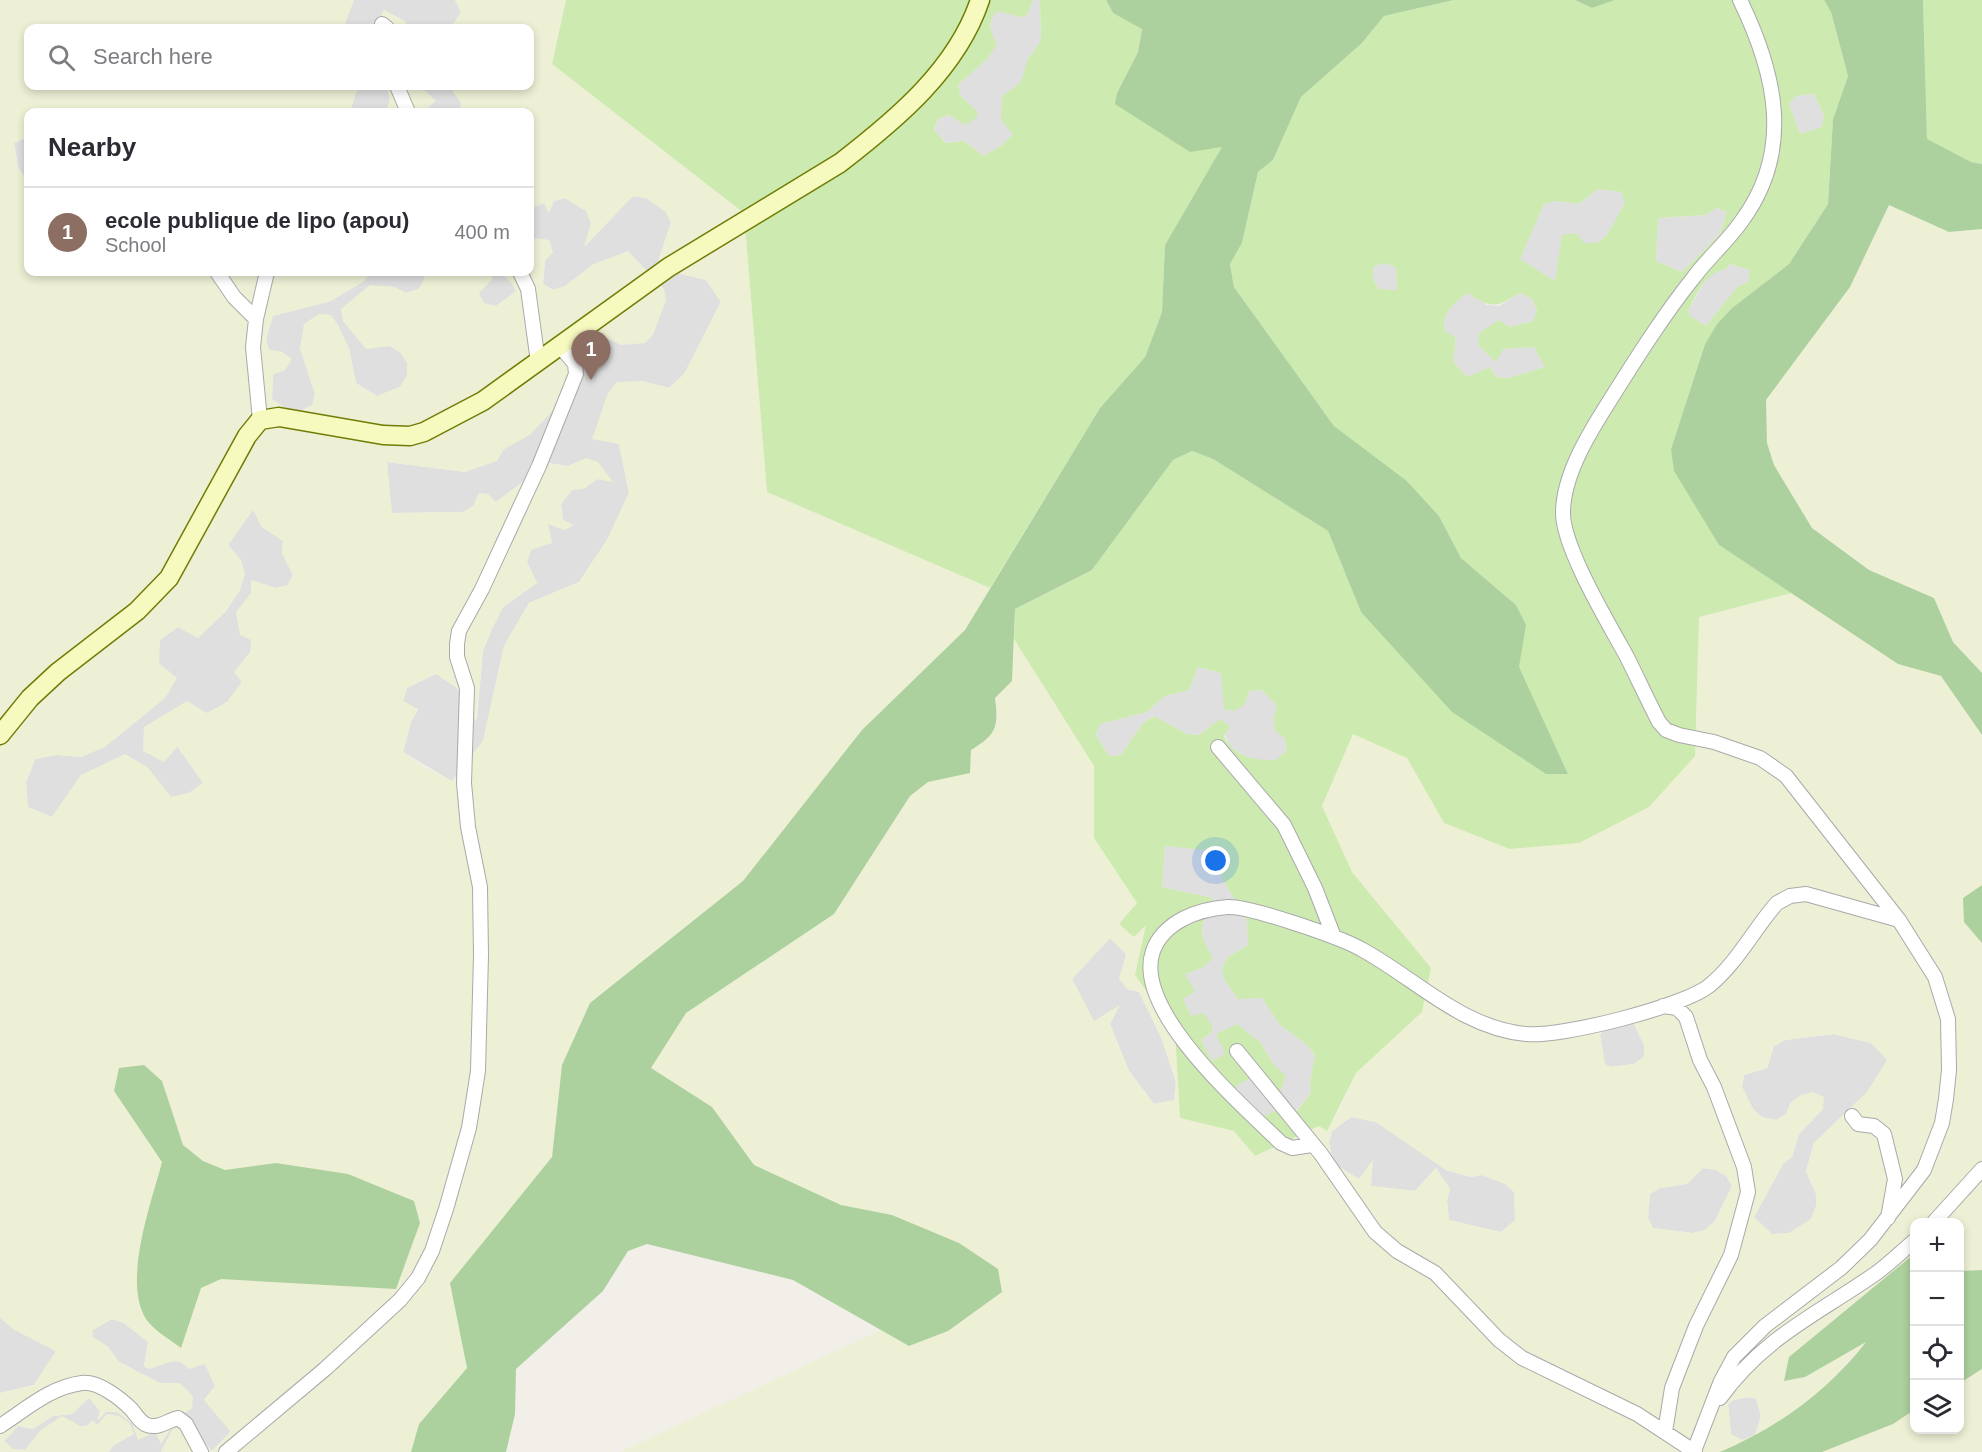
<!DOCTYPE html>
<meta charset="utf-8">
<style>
:root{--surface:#fff;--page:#f7f7f7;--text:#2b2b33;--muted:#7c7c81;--line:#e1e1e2;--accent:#111827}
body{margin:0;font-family:Helvetica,sans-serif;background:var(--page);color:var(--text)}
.controls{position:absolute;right:18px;bottom:18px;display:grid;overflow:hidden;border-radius:12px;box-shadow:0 3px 9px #0003}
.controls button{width:54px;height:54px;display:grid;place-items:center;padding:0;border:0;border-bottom:2px solid var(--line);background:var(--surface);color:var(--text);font:30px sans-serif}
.you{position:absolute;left:1216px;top:861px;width:21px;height:21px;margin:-15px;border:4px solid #fff;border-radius:50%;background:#1a73e8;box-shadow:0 0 0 9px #1a73e833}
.badge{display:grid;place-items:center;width:39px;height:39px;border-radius:50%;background:var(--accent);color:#fff;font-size:20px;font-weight:700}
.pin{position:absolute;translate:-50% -50px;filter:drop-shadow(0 2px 3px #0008)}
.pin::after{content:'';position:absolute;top:32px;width:21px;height:18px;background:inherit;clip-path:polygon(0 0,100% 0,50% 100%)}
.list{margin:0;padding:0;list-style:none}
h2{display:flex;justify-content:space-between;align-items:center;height:78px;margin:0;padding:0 24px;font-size:26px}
h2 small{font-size:20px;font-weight:400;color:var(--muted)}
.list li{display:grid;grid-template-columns:39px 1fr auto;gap:18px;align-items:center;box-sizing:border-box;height:90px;padding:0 24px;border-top:2px solid var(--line)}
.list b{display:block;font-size:22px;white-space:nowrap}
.list p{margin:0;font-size:20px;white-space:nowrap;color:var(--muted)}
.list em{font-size:20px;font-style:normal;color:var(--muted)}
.icon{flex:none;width:33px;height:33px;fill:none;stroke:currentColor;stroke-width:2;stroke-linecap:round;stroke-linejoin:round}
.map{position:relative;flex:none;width:1982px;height:1452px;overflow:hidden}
.search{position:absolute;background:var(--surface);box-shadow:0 3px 9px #0003;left:24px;top:24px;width:510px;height:66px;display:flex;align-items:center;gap:15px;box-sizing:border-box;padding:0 21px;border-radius:12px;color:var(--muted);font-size:22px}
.panel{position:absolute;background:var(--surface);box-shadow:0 3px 9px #0003;left:24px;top:108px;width:510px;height:168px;border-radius:12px}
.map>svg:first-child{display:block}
.residential{fill:#e0dfdf}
.farmland{fill:#eef0d5;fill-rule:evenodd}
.grass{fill:#cdebb0;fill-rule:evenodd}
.forest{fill:#add19e}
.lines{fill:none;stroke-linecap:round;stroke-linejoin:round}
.street-casing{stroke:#a9a9a9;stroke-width:16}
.secondary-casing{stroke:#707d05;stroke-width:21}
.street{stroke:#fff;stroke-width:14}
.secondary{stroke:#f7fabf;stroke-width:18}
</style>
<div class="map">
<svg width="1982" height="1452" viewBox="0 0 1982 1452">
<rect width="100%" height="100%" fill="#f2efe9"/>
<path class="residential" d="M354,0H455L461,12L451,28H409L405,21L384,10L375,28H343Z
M1033,0H1040L1041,41L1028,59L1013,134L1002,145L984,156L964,141L947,143L934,131L938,119L950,115L965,125L978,112L961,96L958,85L986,60L992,15L996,10L1027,15Z
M358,86H379L387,89L391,100L385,112H350Z
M419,86H453L452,89L461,103L460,112H429L426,109L435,101Z
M1814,94L1824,116L1822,127L1800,134L1789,104L1796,96Z
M28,137V182L18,167L14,143Z
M1598,189L1621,192L1626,203L1607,235L1597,243H1584L1555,281L1519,259L1544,204L1556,201L1579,204Z
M633,196L646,198L666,212L671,223L659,258L706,280L721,302L684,374L669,388L642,381L619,444L629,493L607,540L579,582L529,603L504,646L483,741L452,781L403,752L411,722L418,710L403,701L407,688L436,673L457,688L477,720L483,651L492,629L503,607L537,583L527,562L531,550L549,533L548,523L573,525L563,520L561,504L572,490L585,488L597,479L612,481L568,466L548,463L496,502L473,506L463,512L391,513L387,462L465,472L530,434L580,381L588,336L600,335L622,345L594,264L565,286L553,290L543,284L545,260L537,238L530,242V209L544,203L549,212L554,201L566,198L586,211L591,223L585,246Z
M1715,208L1727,212L1720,234L1682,272L1656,261L1658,218L1706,215Z
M1385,263L1396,267L1397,291L1379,289L1373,279V267Z
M1728,264L1750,270L1748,282L1737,288L1706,326L1689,316L1688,311L1706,279L1714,271L1726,269Z
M371,272H423L425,278L419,289L406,293L394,287L390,346L401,353L407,363V376L400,387L377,396L356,383L349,348H300L315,394L312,406L300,411L288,410L272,399L273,374L285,370L282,352L269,350L266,339L273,316L331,301L364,281Z
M488,272L502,273L514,286L516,292L496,306L484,304L478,293L492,278Z
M1468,292L1487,305L1499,306L1520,293L1532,299L1537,310L1533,321L1509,327L1503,349L1534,347L1546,367L1508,378L1496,377L1490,367L1467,378L1453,361L1456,338L1445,332L1443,319L1449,308Z
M253,509L262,527L283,541L282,553L293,575L288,585L276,588L251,581V652L234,672L242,682L227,702L207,714L177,746L203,783L189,793L171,797L147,767L81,775L52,817L28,807L26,783L35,759L57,755L81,757L159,663V640L178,627L198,638L226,611L240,590L241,560L228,545Z
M1198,667L1221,673L1245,704L1249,691L1262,690L1278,706L1273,718L1285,738L1286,751L1277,760H1252L1230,748L1220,720L1199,735L1187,734L1153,716L1143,723L1122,755L1109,757L1096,735L1100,724L1147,712L1165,696L1189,690Z
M1165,846L1206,849L1247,921L1249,945L1228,957L1262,998L1279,1024L1308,1046L1315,1057L1310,1081L1311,1093L1295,1112L1263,1117L1237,1091L1236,1085L1273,1064L1261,1043L1212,1062L1201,1040L1212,1032L1191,1016L1183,999L1185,974L1204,967L1202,925L1213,898L1162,887Z
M1110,938L1126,954L1127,989L1139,992L1161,1037L1176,1082L1174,1100L1154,1104L1129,1071L1110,1024L1119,1006L1094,1022L1072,979Z
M1628,1023L1634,1024L1644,1045V1057L1634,1064L1610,1067L1605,1064L1600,1035L1604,1029Z
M1834,1034L1871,1043L1888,1060L1867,1092L1814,1143L1806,1171L1816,1194V1206L1811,1219L1790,1233L1772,1234L1754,1217L1783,1164L1792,1157L1799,1134L1823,1109L1791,1102L1786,1114L1776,1120L1762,1117L1753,1109L1742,1087L1744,1075L1767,1068L1774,1046L1785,1040Z
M1351,1117L1376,1122L1446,1170L1470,1177L1482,1175L1505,1184L1514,1192L1515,1220L1501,1232L1449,1220L1447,1201L1450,1189L1436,1168L1415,1191L1370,1186L1372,1161L1359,1179L1333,1163L1329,1143L1332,1131Z
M1703,1168L1716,1170L1726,1176L1732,1186L1715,1221L1705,1230L1693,1233L1653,1228L1648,1218L1650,1194L1660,1188L1687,1184Z
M0,1317L13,1329L56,1351L34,1385L0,1393Z
M112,1319L124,1323L148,1342L144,1366L173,1361L205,1364L215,1386L204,1400L231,1431L212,1451L173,1428L161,1452H109L112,1446L97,1425L41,1430L26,1450L13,1449L4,1441L18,1426L33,1429L53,1416L71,1414L89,1397L100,1411L98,1419L106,1412H117L132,1423L155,1432L163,1441L170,1429L182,1419L179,1383H160L119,1362L108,1347L93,1337L92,1330Z
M1750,1397L1756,1399L1761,1416L1755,1435L1742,1440L1731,1435L1728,1404L1733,1400Z"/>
<path class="farmland" d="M0,0H354L343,28H28V86H358L350,112H28V137L14,143L18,167L28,182V272H371L364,281L331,301L273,316L266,338L269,350L282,352L292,359L285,370L273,374L272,399L288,410L300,411L312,405L315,394L300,348L304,324L319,314L331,315L338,325L349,348L356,384L377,396L400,387L407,375V363L401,353L390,346L366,349L343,321L341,309L370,285L394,287L406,293L419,289L425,278L423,272H459L467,275L469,272H488L493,278L479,293L484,303L496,306L516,291L514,286L502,273L490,272H530V242L536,238L549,240L553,252L545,261L543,284L553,290L565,286L594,264L628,251L664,289L666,300L653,335L645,343L622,345L600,335L588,337L580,381L530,435L504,449L497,461L465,472L387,462L392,513L463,512L473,506L479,493L488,494L496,502L548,463L568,466L586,458L598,462L613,482L597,479L585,488L572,490L561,504L563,520L574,525L564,530L548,524L552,543L531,550L527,562L537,583L503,607L492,629L483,651L476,721L457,688L436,674L407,688L403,701L418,709L411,722L403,752L419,764L452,781L483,741L504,646L529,603L579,582L607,540L629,493L619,444L592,439L608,393L617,382L642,381L669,388L684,374L721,302L706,280L663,270L659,258L671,223L666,212L646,198L633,196L584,247L591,223L586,211L565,198L554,201L549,213L544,203L530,209V112H460L461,103L451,89L453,86H530V28H451L461,12L455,0H566L552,64L744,213L767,492L990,588L965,630L862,730L743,881L590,1003L562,1065L552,1157L451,1283L467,1368L419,1424L411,1452H161L173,1428L186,1420L212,1451L231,1432L204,1400L215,1386L205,1364L189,1369L179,1361H173L150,1369L144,1367L148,1342L124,1323L112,1319L92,1331L93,1337L108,1347L119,1362L160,1383H180L193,1396L192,1408L182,1415V1419L170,1429L161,1444L155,1432L138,1440L132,1423L117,1412H106L97,1421L100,1411L89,1398L72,1414L53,1416L33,1429L18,1426L4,1441L13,1449L25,1450L41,1430L62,1416L84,1428L93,1420L97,1425L107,1414L119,1416L129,1423L134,1434L113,1446L109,1452H0V1393L34,1385L56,1351L13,1329L0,1317ZM253,510L262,527L283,541L282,553L293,575L288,585L276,588L251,580V593L236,612L240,635L251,640L250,652L234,672L242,682L227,702L207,713L187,701L144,727L143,751L164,762L178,746L203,783L189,793L171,797L147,767L125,754L81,775L52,817L28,807L26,783L35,759L57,755L81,757L105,747L165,698L177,678L159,663L160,640L178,627L198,638L226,611L240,590L245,574L241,560L228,545Z
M384,10L405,21L409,28H375Z
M379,86H419L436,101L426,109L429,112H385L390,100L387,89Z
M1889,205L1949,232L1982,229V673L1953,642L1934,598L1869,570L1812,528L1774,465L1767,443L1766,400L1850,287Z
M1792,593L1898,664L1941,676L1982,735V1270L1960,1271V1222H1914V1254L1789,1357L1784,1381L1805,1377L1868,1340L1821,1391L1764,1433L1720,1452H620L881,1330L909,1346L948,1331L1002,1292L892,1215L841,1205L753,1165L712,1107L650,1068L686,1013L834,914L910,796L928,782L970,773L971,750L998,720L995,698L1012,681L1014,639L1094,766V838L1137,903L1119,923L1147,924L1175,1031L1180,1118L1234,1131L1255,1156L1335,1119L1356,1073L1422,1012L1430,968L1352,872L1322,806L1353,734L1407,757L1444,823L1695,756L1699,617ZM1110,938L1126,954L1119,979L1127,989L1139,992L1161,1037L1176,1082L1174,1100L1154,1104L1129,1071L1110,1024L1120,1005L1094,1021L1072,979ZM1628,1023L1634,1024L1644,1045V1057L1634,1064L1610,1067L1605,1064L1600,1035L1604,1029ZM1833,1034L1871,1043L1887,1060L1867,1092L1814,1143L1806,1171L1816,1194V1206L1811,1219L1789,1233L1772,1234L1754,1217L1783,1164L1792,1157L1799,1134L1823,1109L1824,1097L1813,1092L1801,1095L1791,1102L1786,1114L1776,1120L1762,1117L1753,1109L1742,1087L1744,1075L1767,1068L1774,1046L1785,1040ZM1351,1117L1376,1122L1446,1170L1470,1177L1482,1175L1505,1184L1514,1192L1515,1220L1501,1232L1449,1220L1447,1201L1450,1189L1436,1168L1415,1191L1371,1186L1373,1160L1359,1179L1333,1163L1329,1143L1332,1131ZM1703,1168L1716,1170L1726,1176L1732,1186L1715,1221L1705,1230L1693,1233L1653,1228L1648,1218L1650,1194L1660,1188L1687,1184ZM1750,1397L1756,1399L1761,1416L1755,1435L1742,1440L1731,1434L1728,1404L1733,1400Z
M1982,1369V1452H1822L1893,1424L1914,1410V1430H1960V1383Z"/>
<path class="grass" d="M566,0H1033L1027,15L1021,17L997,11C986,22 991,33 997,45L986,60L958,85L961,96L978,112L976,118L965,125L949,115L938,119L934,130L946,143L964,141L984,156L1002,145L1013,134L1001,120L1002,96L1021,82L1028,59L1041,41L1040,0H1106L1113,13L1142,28L1138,52L1117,93L1223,146L1165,245L1162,312L1145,357L1100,408L990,588L767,492L744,213L552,64Z
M1454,0H1575L1592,8L1615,0H1824L1831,12L1848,76L1833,119L1828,204L1789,264L1732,308L1717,324L1705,344L1671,449L1719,545L1792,593L1699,617L1695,756L1649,807L1579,843L1510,849L1444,823L1407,758L1353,734L1322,806L1352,872L1431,968L1422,1012L1356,1073L1327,1131L1319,1126L1255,1156L1234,1131L1180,1118L1175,1031L1135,975L1146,925L1134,937L1119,924L1137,903L1094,838V766L1014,639L1015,609L1092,570L1173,460L1192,451L1213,459L1328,531L1361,612L1568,774L1518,667L1525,625L1516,605L1461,558L1439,516L1407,481L1334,426L1234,287L1230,264L1242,243L1258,172L1273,160L1301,97L1362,43L1384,16ZM1814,94L1824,116L1822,127L1800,134L1789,104L1796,96ZM1598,189L1621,192L1625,203L1607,235L1597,243H1584L1576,233L1562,235L1555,281L1520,259L1544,204L1556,201L1579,204ZM1716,208L1727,212L1720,234L1682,272L1656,261L1658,218L1706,215ZM1385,263L1396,267L1397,290L1379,289L1373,279V267ZM1729,264L1750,270L1748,282L1737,287L1706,326L1690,316L1688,311C1698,293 1704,273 1726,269ZM1467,293C1493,309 1495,308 1520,293L1532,299L1537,310L1533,321L1509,327L1499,320L1479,333L1478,345L1496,362L1503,349L1534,347L1545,367L1508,378L1496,377L1490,367L1467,377L1453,361L1456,338L1445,331C1441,312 1453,305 1467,293ZM1198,667L1221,673L1224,709L1235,711L1245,704L1249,691L1262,690L1277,706L1273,718L1275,731L1285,738L1286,751L1276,760C1254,760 1235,758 1224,736L1230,726L1220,719L1199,735L1187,734L1154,716L1143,723L1121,755L1109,756L1096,735L1100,724L1147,712L1165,696L1189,690ZM1165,846L1206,850L1247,921L1248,945L1228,957L1222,968L1224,979L1238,999L1262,998L1279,1024L1308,1046L1315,1056L1310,1081L1311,1093L1296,1112L1287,1104L1263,1117L1237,1091V1085L1257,1075L1278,1097L1286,1076L1273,1064L1261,1043L1237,1024L1216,1034L1225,1054L1212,1061L1201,1040L1212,1032V1026L1204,1013L1191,1016L1183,999L1195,991L1185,974L1204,967L1213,958C1196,929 1201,928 1213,898L1162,887Z
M1923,0H1982V164L1971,162L1927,140Z"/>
<path class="forest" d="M1106,0H1454L1384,16L1362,43L1301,97L1273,160L1258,172L1242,243L1230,264L1234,287L1334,426L1407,481L1439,516L1461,558L1516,605L1526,625L1519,667L1568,774H1546L1452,712L1361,612L1328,531L1213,459L1192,451L1173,460L1092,570L1015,609L1012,681L995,698C999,727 996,735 971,750L970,773L928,782L910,796L834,914L686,1013L651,1068L712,1107L754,1165L841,1205L892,1215L959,1243L998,1269L1002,1292L948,1331L909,1346L793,1280L647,1244L628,1251L603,1291L516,1369L515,1414L506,1452H411L419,1424L467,1368L450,1283L552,1157L562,1065L590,1003L743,881L862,730L965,630L1100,408L1145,357L1162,312L1165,245L1222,147L1190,152L1115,104L1117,93L1138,52L1142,29L1113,13Z
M1575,0H1615L1592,8Z
M1824,0H1923L1927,139L1971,162L1982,164V229L1949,232L1889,205L1850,287L1766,400L1767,443L1774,465L1812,528L1869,570L1934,598L1953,642L1982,673V735L1941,676L1898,664L1719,545L1674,471L1671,449L1705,344L1717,324L1732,308L1789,264L1828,204L1833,119L1848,76L1831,12Z
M1982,885V943L1964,922L1963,898Z
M144,1065L162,1081L183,1145L203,1161L225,1170L276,1163L348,1174L414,1201L420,1223L396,1289L221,1279L201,1288L181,1348C171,1340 153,1330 146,1319C122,1281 152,1201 162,1162L114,1091L119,1068Z
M1914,1254V1410L1893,1424L1822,1452H1720C1777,1428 1828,1391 1866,1342L1805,1377L1784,1381L1789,1357Z
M1982,1270V1369L1960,1383V1271Z"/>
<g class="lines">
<defs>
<path id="street" d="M382,24L387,28
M397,86L408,112
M217,272L234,297L256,319
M520,272L528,289L538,362
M260,420L253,347L256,319L267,272
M1218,747L1284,825L1315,888L1334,937
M1663,1006L1677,1008L1686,1017L1700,1060L1714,1087L1744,1167L1748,1192L1731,1255L1696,1326L1672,1388L1665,1432
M1237,1051L1321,1154L1375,1232L1397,1251L1435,1273L1499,1340L1522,1358L1637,1414L1695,1452
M1852,1116L1858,1124L1874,1126L1884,1134L1895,1179L1888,1218
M1312,1145L1292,1148L1281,1143C1242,1105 1132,1010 1153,951C1164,921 1199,909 1228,907C1249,906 1340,937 1361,949C1415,978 1461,1028 1526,1034C1559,1038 1686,1006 1710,985C1737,963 1754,929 1777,903L1790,896L1806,894L1899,920
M1934,1222L1982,1169
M1720,1398C1764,1337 1816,1315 1875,1274C1889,1264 1901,1252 1914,1241
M0,1426C25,1410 50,1387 82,1383C98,1381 120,1398 131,1409C136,1414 139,1422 147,1425C158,1429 167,1421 178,1418L186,1424L201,1452
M1694,1451L1721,1381L1734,1357L1765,1326L1841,1268L1870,1240L1924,1170L1942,1123L1946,1099L1949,1070L1948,1019L1935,977L1899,920L1786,776L1760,758L1714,742L1679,735L1666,730L1659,722C1648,701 1638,679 1627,657C1609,624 1563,548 1563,513C1563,476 1588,435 1607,405C1634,362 1662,317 1694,277C1708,258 1727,242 1741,222C1794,151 1776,74 1740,0
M226,1452L325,1369L400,1300L418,1278L432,1251L446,1209L469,1128L478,1071L481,955L480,887L468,827L464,783L467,688L457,657V644L459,631L482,589L539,466L576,374L575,364L560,346"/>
<path id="secondary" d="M0,735L30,698L58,672L137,611L169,578L247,436L260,420L279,417L383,435L410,436L424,432L483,401L669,267L840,163C897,119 957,69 980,0"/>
</defs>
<use href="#street" class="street-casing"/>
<use href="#secondary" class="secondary-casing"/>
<use href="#street" class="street"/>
<use href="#secondary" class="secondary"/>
</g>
</svg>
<div class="controls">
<button>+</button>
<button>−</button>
<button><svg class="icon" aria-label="locate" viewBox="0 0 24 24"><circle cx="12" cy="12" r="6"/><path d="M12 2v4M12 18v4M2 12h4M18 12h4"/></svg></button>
<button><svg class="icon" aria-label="layers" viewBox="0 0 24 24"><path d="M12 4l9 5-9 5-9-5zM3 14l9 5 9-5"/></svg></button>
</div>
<div class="you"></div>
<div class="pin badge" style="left:591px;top:380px;background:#8d6e63">1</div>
<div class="search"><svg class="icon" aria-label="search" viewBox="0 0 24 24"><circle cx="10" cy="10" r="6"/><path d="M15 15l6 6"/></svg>Search here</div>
<section class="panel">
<h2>Nearby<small></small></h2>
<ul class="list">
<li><span class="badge" style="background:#8d6e63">1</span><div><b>ecole publique de lipo (apou)</b><p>School</p></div><em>400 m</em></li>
</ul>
</section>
</div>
